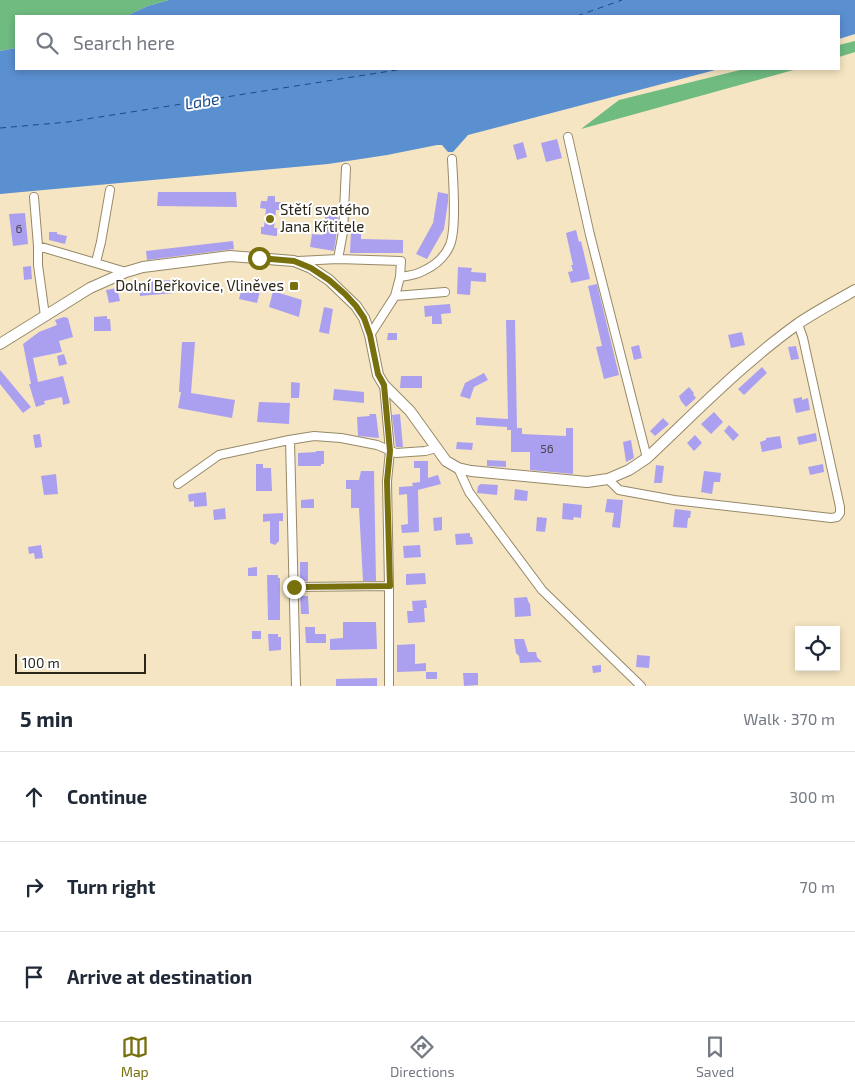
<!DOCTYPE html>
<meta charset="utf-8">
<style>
:root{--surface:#fff;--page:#f6f6f7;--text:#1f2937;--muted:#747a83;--line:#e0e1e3;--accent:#786f0d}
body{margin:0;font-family:"Exo 2",sans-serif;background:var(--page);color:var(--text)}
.controls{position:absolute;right:15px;bottom:15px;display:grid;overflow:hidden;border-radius:0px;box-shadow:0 2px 8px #0003}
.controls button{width:45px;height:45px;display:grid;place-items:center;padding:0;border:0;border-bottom:1px solid var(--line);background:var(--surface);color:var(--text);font:25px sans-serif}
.scale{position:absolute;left:15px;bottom:12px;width:131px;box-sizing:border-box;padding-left:5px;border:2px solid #2c2619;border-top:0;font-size:14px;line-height:18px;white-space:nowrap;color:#2c2619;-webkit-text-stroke:4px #fff;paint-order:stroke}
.stop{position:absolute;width:15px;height:15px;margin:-11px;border:4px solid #786f0d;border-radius:50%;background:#fff}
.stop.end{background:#786f0d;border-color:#fff;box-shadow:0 1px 5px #0008}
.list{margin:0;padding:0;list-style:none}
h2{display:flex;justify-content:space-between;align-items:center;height:65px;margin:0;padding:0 20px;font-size:21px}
h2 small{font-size:16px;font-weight:400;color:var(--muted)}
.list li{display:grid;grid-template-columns:32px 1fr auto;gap:15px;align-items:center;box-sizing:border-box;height:90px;padding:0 20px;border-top:1px solid var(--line)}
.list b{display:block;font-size:19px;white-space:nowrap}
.list em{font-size:16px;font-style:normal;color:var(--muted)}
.icon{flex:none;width:28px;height:28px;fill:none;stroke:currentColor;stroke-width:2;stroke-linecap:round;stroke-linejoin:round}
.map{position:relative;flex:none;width:855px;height:686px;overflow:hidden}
.search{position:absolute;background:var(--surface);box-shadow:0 2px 8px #0003;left:15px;right:15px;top:15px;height:55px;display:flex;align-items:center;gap:12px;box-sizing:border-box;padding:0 18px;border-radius:0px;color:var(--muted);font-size:19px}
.sheet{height:335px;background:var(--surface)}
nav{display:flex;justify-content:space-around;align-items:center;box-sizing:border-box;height:70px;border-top:1px solid var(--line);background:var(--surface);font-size:14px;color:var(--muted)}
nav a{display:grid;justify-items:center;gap:2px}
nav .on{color:var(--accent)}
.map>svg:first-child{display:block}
.forest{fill:#6fbb80}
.water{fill:#5a8fd0}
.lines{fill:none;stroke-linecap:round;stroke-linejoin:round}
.ferry{stroke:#174c89;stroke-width:1;stroke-dasharray:6 5;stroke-linecap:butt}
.building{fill:#aba0f0}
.street-casing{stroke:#978968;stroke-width:10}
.secondary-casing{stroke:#978968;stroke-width:12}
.street{stroke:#fff;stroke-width:8}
.secondary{stroke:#fff;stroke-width:10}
.route{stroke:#786f0d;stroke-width:6}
.poi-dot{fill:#786f0d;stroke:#fff;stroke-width:2}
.labels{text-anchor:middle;stroke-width:4;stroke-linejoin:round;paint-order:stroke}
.number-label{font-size:12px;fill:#4c444f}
.poi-label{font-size:15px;fill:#2c2619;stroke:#fff;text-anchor:start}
.water-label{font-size:16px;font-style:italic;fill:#174c89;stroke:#fff}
</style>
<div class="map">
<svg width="855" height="686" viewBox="0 0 855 686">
<rect width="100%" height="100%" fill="#f5e5c2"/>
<path class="forest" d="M0,0H169L148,6L126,16H16V48L0,51Z
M855,41V52L839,57V45Z
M744,69H797L581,129L619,100Z"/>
<path class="water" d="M169,0H855V34L839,39V16H126L148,6Z
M16,48V69H719L468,135L453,152H448L442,145H437L387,155L328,164L0,194V51Z"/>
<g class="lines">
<path class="ferry" d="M577,16L622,0
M0,128L68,122L403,69"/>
</g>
<path class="building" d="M557,139L562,158L546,162L541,143Z
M523,142L527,157L517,160L513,145Z
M158,192H236L237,207L157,206Z
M438,192L448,194V202L444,229L427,259L416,254L433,223Z
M268,196H275V202H281L280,210H276L274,228H277V236H275L261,234V227H264L266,209L260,208L261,201H267Z
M326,210L338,212L337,231L334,251L310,247L312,234L323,235Z
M25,213L28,244L13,246L9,214Z
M576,230L579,242L581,241L590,279L571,283L568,272L573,271L571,265H573L566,233Z
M351,231H361V239L403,240V253H350Z
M49,232H57V234L67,236L65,244L49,240Z
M233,241L234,249L147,260L146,251Z
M31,266L32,279L24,280L23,267Z
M458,267L472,268L471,272L486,273V282L471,281L470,295L457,294Z
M173,280L174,293L140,296L139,282Z
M597,284L619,375L604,379L596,347L602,346L588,286Z
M242,287L260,291L257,303L239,299Z
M117,288L120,301L109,303L106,290Z
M273,291L302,300L299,317L269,307Z
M450,304L451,313L441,314L442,324H432V316L425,317L424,306Z
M324,307L333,309L329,334L319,332Z
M107,316V319H110L111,331H94V317Z
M64,317L68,318L73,337L59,341L62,352L33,358L38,382L63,376L70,403L63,405L62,397L44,401L45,404L36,407L29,384H31L23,344L39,332L57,325L55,320Z
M506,320H515L517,428H522V434L566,436V428H573V474L530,470V452H511V430H507V427L476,425V417L508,419Z
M742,332L745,345L731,348L728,335Z
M388,333H397V340H387Z
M182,342H195L191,393L235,400L232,418L178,408L181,392H179Z
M639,345L642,358L634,360L631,347Z
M796,346L799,359L791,360L788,347Z
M64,354L67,364L59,366L57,356Z
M762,367L767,373L744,395L738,389Z
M0,370L31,407L23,413L0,384Z
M484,373L488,380L474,387L470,399L460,396L465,383Z
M401,376H422V388H400Z
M291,382L300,383L299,398H291Z
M689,387L694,393L693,394L696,398L686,407L681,401L679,396Z
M334,389L364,392V403L333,400Z
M802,397V400L808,398L810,410L796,413L793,399Z
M259,402L290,403L289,424L257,422Z
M714,412L723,422L711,434L701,424Z
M369,414H376L379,438L358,436L357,417L370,416Z
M400,414L403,447H396L392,415Z
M663,418L669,424L655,436L650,431Z
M729,425L739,435L733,441L724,431Z
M816,433L817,441L799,445L797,437Z
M40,434L42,447L35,448L33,435Z
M695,435L702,443L694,451L687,443Z
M780,436L782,448L762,452L760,442L766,440V438Z
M631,440L634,458L626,462L623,442Z
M457,442L473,443L472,450L456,449Z
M316,451H324V464H321V466H298V453L316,452Z
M487,460L506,461V467L487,466Z
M414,461H428V478L438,475L441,484L418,490L419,532L402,533L401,525L408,524L407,494L399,495V487L413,486L412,483L420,482V468H414Z
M256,464H263V468H271L272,491H256Z
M823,464L824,472L810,475L808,467Z
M656,465L664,466L662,483H654Z
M361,471H374L376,581H363L359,508H351V489H346V480H359Z
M704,471L721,473L720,482H714L712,494L701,492Z
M56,474L58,494L44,495L41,476Z
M481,484L498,485L497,495L477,493L478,486Z
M515,489L528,491L527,501L514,500Z
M206,492L207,506L194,507V501L189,502L188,495L190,494Z
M314,499V508H301V500Z
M607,499L623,500L620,528L612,527L614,513L605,512Z
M563,503L582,505L581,518L574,517L573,520L562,519Z
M225,508L226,519L214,520L213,510Z
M675,509L691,511L690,518H688L687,528L673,527Z
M283,513V521H279V541L275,545L270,543V521L263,522V514Z
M442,517V530L434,531L433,518Z
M537,517L547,518L545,532L536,531Z
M470,533V537H472L473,544L456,545L455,534Z
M41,545L43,558L35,559L34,553L29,554L28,547Z
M420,545L421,557L404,558L403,546Z
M300,562H308V581H300Z
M257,567V576H248V568Z
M425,573L426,584L406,585V574Z
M267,575H278V578H280V620H268Z
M300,596H308L309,614H301Z
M527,597L528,601L530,604L531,616L515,617L514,598Z
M426,600L427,608H424L425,622L408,623L407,611H413L412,601Z
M343,622H376L377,649L330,650V639L343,638Z
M305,627H315V634H326V643H306Z
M252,631H261V639H252Z
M268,634H278V637H281V650L269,651Z
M514,639H524L528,652H536L537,657L542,662L520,663L519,656L516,653Z
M415,644V664L426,663V671L397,672V645Z
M637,655L650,656L649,668L636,667Z
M601,665V672L593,673L592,666Z
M426,672H437V679H426Z
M463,673H478V685L464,686Z
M377,678V686H336V679Z"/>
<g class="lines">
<defs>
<path id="street" d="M568,137L590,235L647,458
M34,197L38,246L126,272
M38,246V265L45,316
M338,259L343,232L346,168
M298,261L338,259L401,261L400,277L395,296
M96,262L101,242L110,190
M400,277C407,276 416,275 423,271C434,266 445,257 450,245C457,227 453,179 452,159
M370,335L395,296L445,292
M384,385L390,451L387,481L389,586V686
M290,440L296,686
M458,468L469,492L542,590L641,686
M608,479L619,490L674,500L831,518L837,517L840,513V507L803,338L798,324
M178,484L219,455L289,440L314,436L341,438L377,445L396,453L425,451L437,448
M294,587L389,586"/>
<path id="secondary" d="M0,344L90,288L126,272L143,267L230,256L294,261L311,268L329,280L356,306L364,318L370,335L378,375L384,385L410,411L446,461L458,468L471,471L587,482L608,479L629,470L647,458C696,412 744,362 799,323C817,311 836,301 855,290"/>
</defs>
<use href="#street" class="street-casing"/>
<use href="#secondary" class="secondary-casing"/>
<use href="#street" class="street"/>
<use href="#secondary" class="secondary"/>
</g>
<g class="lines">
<path class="route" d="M259,258L294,261L311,268L329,280L345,294L356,306L364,318L370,335L378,374L384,385L390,451L387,481L390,586L294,587"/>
</g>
<g class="poi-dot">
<circle cx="270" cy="219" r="5"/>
<rect x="289" y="281" width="10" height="10" rx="2.5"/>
</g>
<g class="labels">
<g class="number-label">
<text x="19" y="233">6</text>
<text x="547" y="453">56</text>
</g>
<g class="poi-label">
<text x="280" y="215">Stětí svatého<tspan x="280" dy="17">Jana Křtitele</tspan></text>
<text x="284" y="291" text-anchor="end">Dolní Beřkovice, Vliněves</text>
</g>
<g class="water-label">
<text transform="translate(202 101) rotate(-9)" y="6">Labe</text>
</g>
</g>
</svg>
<div class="controls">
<button><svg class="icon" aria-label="locate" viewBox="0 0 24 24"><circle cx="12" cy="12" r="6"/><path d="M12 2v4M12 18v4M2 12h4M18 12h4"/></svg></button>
</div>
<div class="scale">100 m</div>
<div class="stop" style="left:259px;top:258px"></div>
<div class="stop end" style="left:294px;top:587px"></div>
<div class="search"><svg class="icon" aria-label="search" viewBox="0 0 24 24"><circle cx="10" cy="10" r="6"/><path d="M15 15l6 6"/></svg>Search here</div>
</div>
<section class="sheet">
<h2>5 min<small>Walk · 370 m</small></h2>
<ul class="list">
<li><svg class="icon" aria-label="ahead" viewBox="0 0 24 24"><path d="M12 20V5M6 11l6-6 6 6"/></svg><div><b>Continue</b></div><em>300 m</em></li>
<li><svg class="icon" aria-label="right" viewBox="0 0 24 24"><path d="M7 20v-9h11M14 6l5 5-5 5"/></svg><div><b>Turn right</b></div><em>70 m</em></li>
<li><svg class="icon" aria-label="arrive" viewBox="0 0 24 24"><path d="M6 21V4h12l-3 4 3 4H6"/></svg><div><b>Arrive at destination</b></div></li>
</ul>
</section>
<nav>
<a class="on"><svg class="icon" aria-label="map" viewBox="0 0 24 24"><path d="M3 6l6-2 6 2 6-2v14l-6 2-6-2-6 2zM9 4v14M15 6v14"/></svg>Map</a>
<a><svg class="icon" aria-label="directions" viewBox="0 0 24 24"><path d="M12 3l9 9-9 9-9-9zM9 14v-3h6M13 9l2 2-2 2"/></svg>Directions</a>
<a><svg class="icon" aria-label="saved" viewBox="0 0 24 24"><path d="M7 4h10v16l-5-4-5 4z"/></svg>Saved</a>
</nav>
